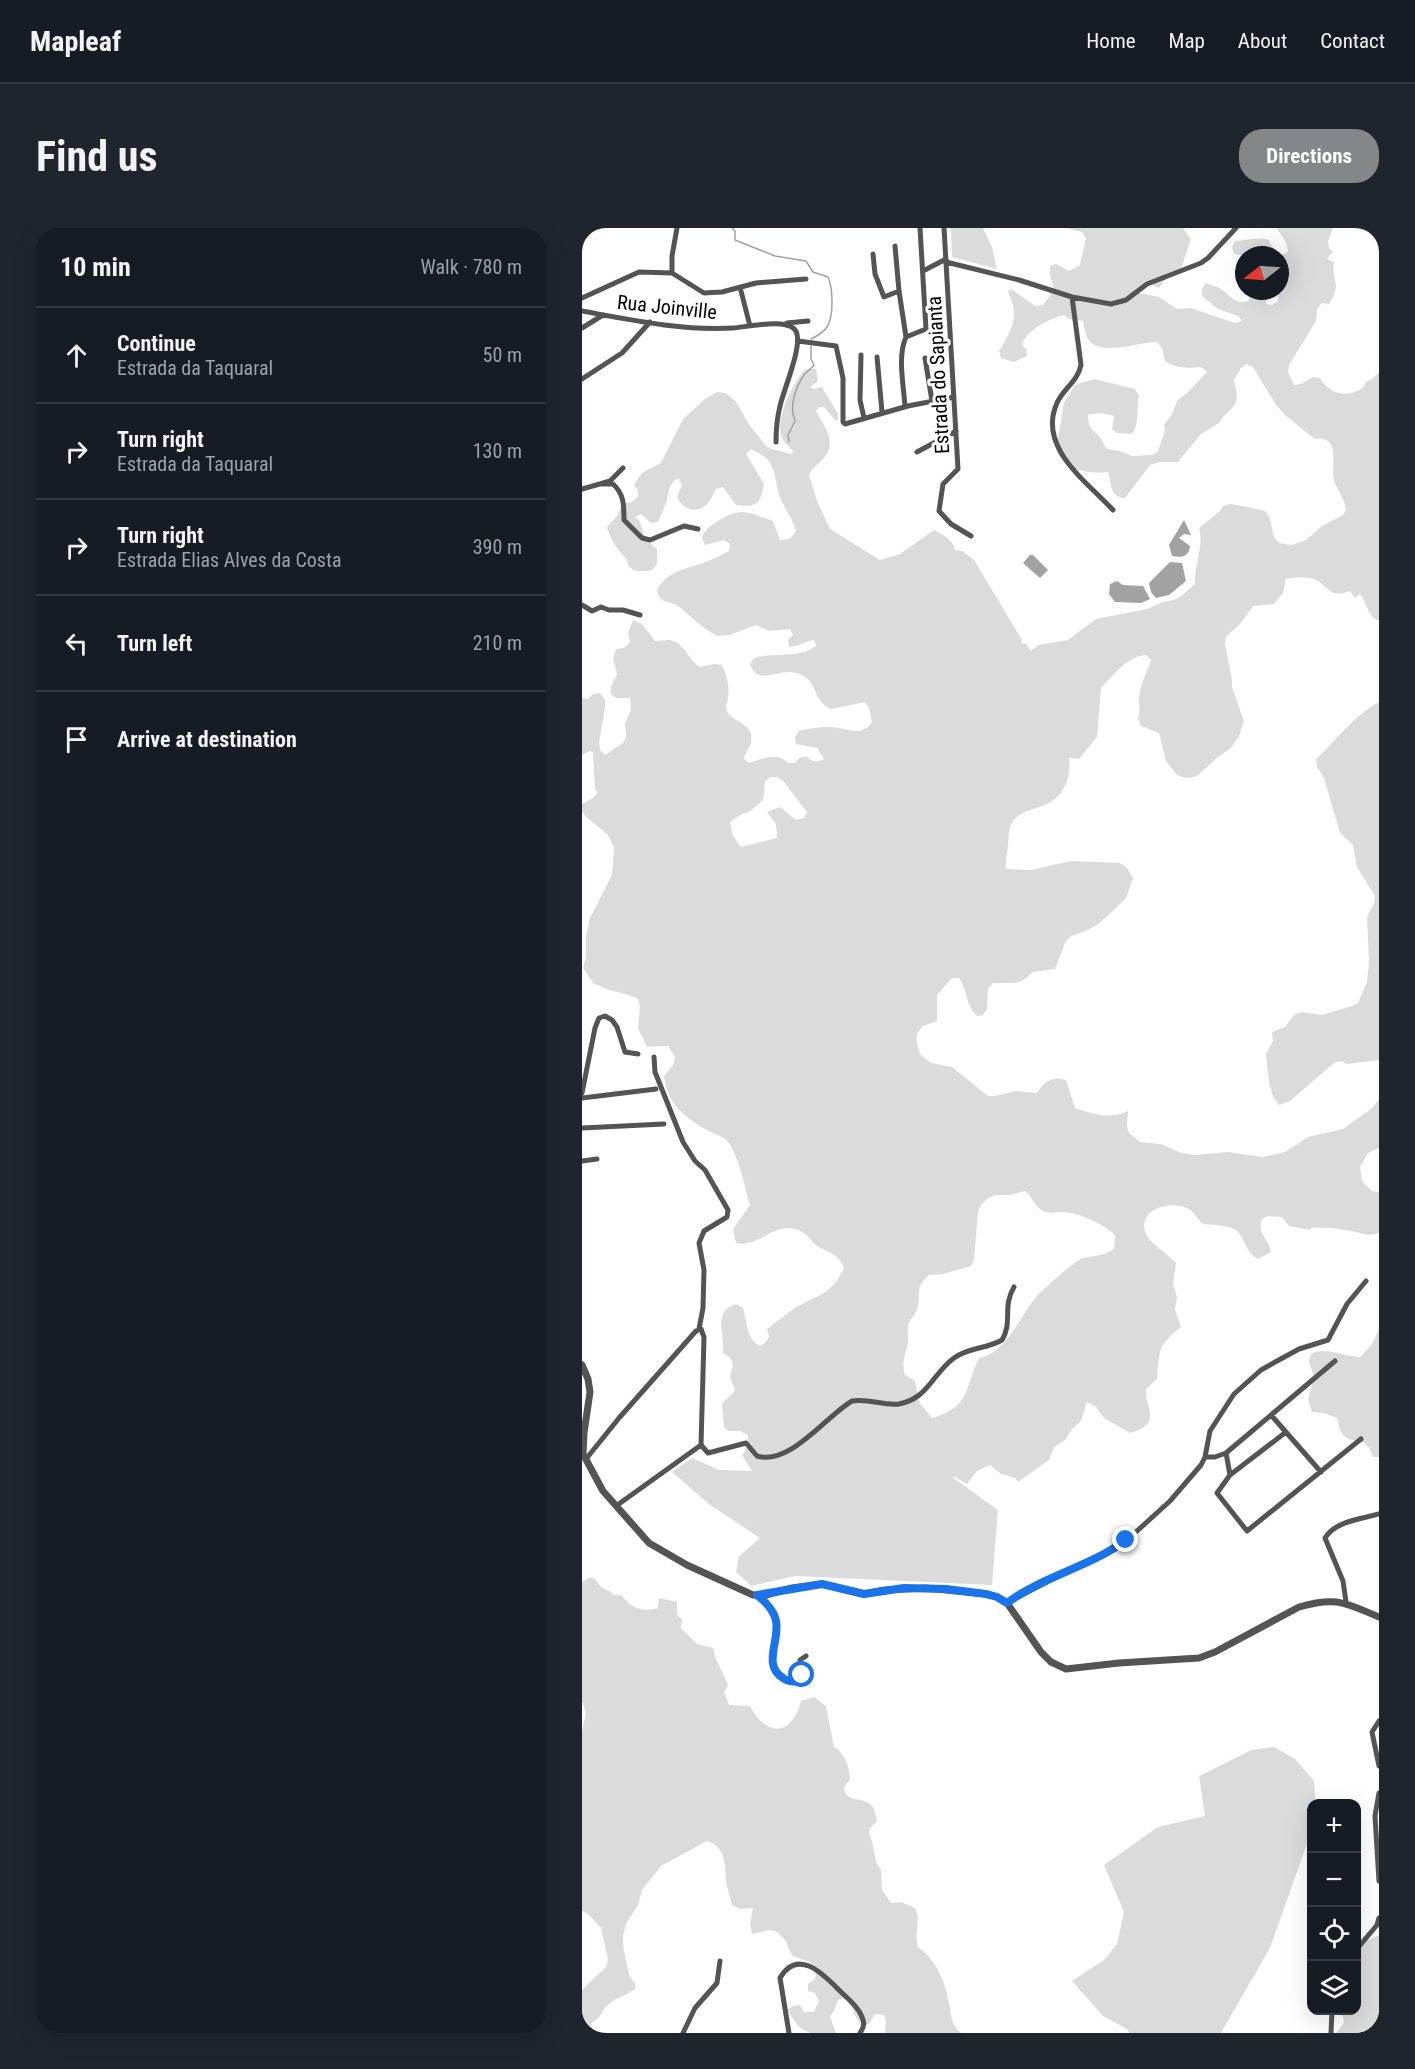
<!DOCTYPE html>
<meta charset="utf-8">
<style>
:root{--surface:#171b24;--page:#20242c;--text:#f1f3f6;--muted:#9ea1a6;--line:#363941;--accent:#858687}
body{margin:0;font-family:"Roboto Condensed",sans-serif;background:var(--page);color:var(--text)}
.controls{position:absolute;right:18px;bottom:18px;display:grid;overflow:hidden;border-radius:12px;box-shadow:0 6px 24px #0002}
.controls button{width:54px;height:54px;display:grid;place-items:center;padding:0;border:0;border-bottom:2px solid var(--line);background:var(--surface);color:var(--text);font:30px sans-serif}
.compass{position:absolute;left:653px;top:18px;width:54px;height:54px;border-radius:50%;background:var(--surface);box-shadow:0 6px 24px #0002;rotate:253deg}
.stop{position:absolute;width:18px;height:18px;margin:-14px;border:4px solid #1a73e8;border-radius:50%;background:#fff}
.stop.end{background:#1a73e8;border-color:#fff;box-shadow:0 2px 6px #0008}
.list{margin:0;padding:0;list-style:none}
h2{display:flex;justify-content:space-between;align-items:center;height:78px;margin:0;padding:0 24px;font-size:26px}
h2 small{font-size:20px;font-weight:400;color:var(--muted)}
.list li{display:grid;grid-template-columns:39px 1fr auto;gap:18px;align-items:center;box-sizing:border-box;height:96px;padding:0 24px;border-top:2px solid var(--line)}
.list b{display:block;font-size:22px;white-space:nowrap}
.list p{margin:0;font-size:20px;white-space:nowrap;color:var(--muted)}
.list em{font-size:20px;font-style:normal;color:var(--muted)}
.icon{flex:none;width:33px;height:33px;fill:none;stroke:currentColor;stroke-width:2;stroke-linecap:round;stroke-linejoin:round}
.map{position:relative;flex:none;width:797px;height:1805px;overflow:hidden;border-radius:24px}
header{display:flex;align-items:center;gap:36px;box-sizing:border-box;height:84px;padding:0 30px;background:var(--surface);border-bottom:2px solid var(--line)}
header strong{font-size:28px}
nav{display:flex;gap:33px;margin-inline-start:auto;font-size:21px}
.intro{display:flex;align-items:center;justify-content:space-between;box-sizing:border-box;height:144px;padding:0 36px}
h1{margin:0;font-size:42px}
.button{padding:15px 27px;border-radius:24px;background:var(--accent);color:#fff;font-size:21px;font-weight:700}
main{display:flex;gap:36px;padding:0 36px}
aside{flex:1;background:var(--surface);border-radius:24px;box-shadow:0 6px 24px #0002}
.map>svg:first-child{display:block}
.green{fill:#dbdbdb;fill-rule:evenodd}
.water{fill:#a2a2a2}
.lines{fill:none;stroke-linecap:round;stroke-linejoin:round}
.stream{stroke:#a2a2a2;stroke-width:1.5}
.minor{stroke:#545454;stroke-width:5}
.tertiary{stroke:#545454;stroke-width:7}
.route{stroke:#1a73e8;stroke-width:8}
.labels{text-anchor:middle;stroke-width:6;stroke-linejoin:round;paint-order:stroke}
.street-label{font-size:20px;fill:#000;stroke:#fff}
</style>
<header>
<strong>Mapleaf</strong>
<nav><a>Home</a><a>Map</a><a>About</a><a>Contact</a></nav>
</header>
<div class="intro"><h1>Find us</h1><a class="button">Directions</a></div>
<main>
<aside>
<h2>10 min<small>Walk · 780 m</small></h2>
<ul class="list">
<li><svg class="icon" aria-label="ahead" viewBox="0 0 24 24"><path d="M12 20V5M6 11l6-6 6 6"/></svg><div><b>Continue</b><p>Estrada da Taquaral</p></div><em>50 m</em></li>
<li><svg class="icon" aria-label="right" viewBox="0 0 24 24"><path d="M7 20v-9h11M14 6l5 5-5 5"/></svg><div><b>Turn right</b><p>Estrada da Taquaral</p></div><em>130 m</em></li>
<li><svg class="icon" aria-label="right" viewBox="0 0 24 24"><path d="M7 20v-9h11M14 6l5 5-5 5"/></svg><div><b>Turn right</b><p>Estrada Elias Alves da Costa</p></div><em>390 m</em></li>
<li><svg class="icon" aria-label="left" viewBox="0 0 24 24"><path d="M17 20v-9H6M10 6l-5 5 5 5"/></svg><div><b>Turn left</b></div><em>210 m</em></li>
<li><svg class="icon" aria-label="arrive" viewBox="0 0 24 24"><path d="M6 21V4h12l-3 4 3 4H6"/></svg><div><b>Arrive at destination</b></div></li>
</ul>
</aside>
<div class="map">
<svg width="797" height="1805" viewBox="0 0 797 1805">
<rect width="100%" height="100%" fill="#fff"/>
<path class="green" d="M369,0H401L410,19L415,41L370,29Z
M484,0H601L609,11L598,44L585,49L577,60L565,54L557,65L577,69L595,81L609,80L653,95L660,93L656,88L636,81L620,68V61L624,55C629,57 634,58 639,61C649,68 653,77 666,73L672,63H685L684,76L690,77L696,73L695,63H698V27H662V42L658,41L659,27L652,26L650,19L653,13C663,12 680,9 687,12L693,24L700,27L706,24C705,13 700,9 695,0H751L746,13L747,20L751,24L745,31L752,34C749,56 761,53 747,76L740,75L735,81L734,93L707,137L706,144L712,157L719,156L731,149L738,150C748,167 765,170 781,160L784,154L790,151L797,144V393C785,388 785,375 778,366L773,370L768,363C747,371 748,359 734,352C725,348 714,349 704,351L701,365L692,376L671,378L659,395L644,409L643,416L650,451V459L662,493L657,508L649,520L636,529L615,548L608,550L600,549L594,546L584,533L577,505L559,498L556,490C559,482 557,478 557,471C557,459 565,444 569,432L564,427C545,428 532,447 519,460L515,509L497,531L487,530C490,548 482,569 463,577C449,583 435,582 428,599C426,605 427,611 426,618C425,626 423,633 424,641L449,642L489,633L538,635L544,639L551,650L544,670L533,681L515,697L504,703L489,708L484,713L473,741L451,744L440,753L433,755H411L406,760L405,781L401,787L395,788C383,777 386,762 377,750H370L355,767V793L341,798L336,804L334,811L338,826L349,835L370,839L406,868H413L434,863L455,865C462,853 470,848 484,852L493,880C511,886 528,892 546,883L545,898L547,905L558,914L579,916L599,925L613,927L646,924L681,929L703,924L726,909L761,901L789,881L797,871V920L786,925L778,939L780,953L790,963L797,964V1005C784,1009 781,1005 769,1003C757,1000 741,999 729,1000V1002L707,998L700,989L686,988L680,991C674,1006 687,1010 689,1024L676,1031C663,1024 664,1012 655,1003C648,997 629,997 621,996C615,991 612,983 605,980C588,972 554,982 564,1006C568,1015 586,1026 594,1035L591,1056L595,1069L593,1082L599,1099C575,1118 578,1121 575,1151L564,1161C562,1180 582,1195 548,1205L522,1190L514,1179L505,1174L499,1193L490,1201L483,1212L472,1219L467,1232L436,1254L433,1250L419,1246L408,1237L395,1243L385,1256L373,1249H370L416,1282L410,1357L213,1348L169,1358L154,1344L157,1328L178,1310L128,1277L90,1244L110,1230L137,1242L170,1243L160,1227L166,1219V1207L158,1203H146L142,1199L140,1176C144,1170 150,1168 153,1162L148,1149L151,1136L148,1130L141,1125C143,1106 130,1083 154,1076L161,1080C165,1093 164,1111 178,1118L183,1115L187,1109L185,1101L214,1079L244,1064L255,1053L262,1040C257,1025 245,1025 234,1017C229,1013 226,1007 220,1004C193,990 177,1021 154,1015L151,1001L168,977C163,961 156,922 143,911C139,908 132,906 127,903C103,890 85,876 82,848L91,837L93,829L86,818L65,819L56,800L58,779L56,771C48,767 40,765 31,763C24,762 19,757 12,756L1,740L4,728V708L8,690L30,647L32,619L26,607L3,588L0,583V576L11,570L16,564L13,561L11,524L8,523L0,527V470L6,471L11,466L18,465L23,472V479L17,515L18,522L23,527L41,515L44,509L43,495L49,482L48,470H34L29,466V459L35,446L31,431L34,421L42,420L48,414L46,405L51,392L60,396L73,413C78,413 84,412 88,412C103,415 107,433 118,439L132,436L140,437C144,446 148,458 146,469C146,474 143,478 145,483C149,494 173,495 169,514C168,520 163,524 162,531L167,535C181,531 195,523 206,535H213L217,530L224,528C230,534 234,535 242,531L235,520L214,516L213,510L216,503C225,501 237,499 246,499C261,498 280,511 290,494L287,480L283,474L249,481C245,479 240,476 238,472C230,459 230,447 209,444C193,443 175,457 168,436L172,430C193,424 216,431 234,418L232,412C223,413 216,419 207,419L206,412L211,407L208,401L187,403L174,397L148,407L135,408L122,400L95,377L82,373L77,369L75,362C86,342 105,341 124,334C132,331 139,327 147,323L148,316L142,312L123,317L120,310C123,301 128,298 136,293C158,278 168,285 191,293L198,312C206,312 210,310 214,303C211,292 204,282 199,272C194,260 195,246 188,235C184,228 176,225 169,221L164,226L182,256C179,275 175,280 154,277L141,259L134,261C131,266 128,274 123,278C113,286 99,280 95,269L100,257L96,250C85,257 87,266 84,276C81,282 78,288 76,294L69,295L59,286L53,289L57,292L64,312L75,321V336L70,342C60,344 46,345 45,332C36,322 29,313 25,299L35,288L41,274L48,275L56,269V263L52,257L60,245L79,235L101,191L123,171L135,164L144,165L154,174L168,198L186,220L210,226L211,223C207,219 201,213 199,208C194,188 211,154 224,141H234L236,153L228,159L232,161L240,159L256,186V191L254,193L242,179H237L234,183C242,198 257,215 240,232C235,238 230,239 227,247L235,273L248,301L298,332L318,326L352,302C361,307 371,311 373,322L380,323L392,332L440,412L439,415L444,416L449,423L456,417L486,412L514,391L565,381L581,374L592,372L598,369L613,356C612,337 622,320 617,300L638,283L641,278L648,276L661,278L683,283L687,288L692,309L697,315L710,317L724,312L740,298L761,287L764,281C762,271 757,264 753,255C747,240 761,207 733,211L704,188L694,177L671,139L664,136L659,140L652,152L655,167L654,174L651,179L641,189L637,195L619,206L596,234H578L568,237L543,270C527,269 530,256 526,244C506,246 483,243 474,222L482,175L493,157L512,151L553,161L557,167C554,180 558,196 550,206L535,205L530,201L532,188C524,185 514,184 506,187C506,199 509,201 517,208C520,211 522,217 525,221L538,223L550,228L571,227L576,223L583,203L582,197L590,186L595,173L606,164L625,144L619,139C606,140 595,141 583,133L580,120L575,114C560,113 517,130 506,111C503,106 502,98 501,93L487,91L482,87C469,90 444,102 440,117L444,121L445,128L432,134L419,130L417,123C430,101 438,89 426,64L429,61L453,78L461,77C480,54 466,59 468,38L474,36L487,43L498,37L504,10L500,4ZM189,549H195L201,553L225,584L222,590L214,592L198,579L185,584L194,596L195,610L159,619L151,608L148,594L160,586L167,584L181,572L183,553ZM443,963C451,969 452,979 461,983C469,986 473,984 480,984C498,985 520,995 533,1007L532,1021C522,1028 512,1028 501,1030C495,1031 461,1061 455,1068C437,1088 426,1124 397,1130C382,1160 390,1178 350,1190L337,1174L333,1153L323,1147C319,1133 324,1126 326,1114C327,1107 324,1102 327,1095C329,1090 333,1087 335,1082C340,1068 331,1060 347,1047L361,1046L389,1038L392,1032L396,983L399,977L405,971L413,967H428Z
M797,474V832L765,836L759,833L752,835L708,873L697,877L691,869L687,854L684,826L691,813L690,804L703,799L712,787L719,784L740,787L770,778L776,775L785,754L787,734L785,689L792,675L793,668L775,639L771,617L758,605L742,550L735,539L734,531C755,512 771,488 797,474Z
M797,1101V1229H791C783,1203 768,1220 759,1204C757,1200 756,1194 755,1190L741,1185L730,1184L726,1171L732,1149L727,1133L729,1126C742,1118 763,1129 778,1129L790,1116Z
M9,1349C16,1352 16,1357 21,1360C26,1363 28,1362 32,1367H39C50,1381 60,1384 76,1380L77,1370L95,1374V1386L100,1392L99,1400L115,1416L131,1420L134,1431L146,1457L142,1464L147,1477L168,1478C185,1510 210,1508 219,1473L232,1469L244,1478L252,1519C262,1524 268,1540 268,1552L262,1559C264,1577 281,1567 290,1578C293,1581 294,1588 295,1593L288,1600L287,1605L290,1613L294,1634L299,1642L300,1662L309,1675L319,1674L333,1680C340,1696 331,1702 336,1719C356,1733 364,1757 368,1780C369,1791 371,1798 379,1805H303L304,1793L302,1787L293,1786L287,1796L280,1797C271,1789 272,1777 262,1770L256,1772L252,1783L248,1788L254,1805H228L217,1799L205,1782L211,1778L218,1777L222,1784H232L237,1773L233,1765L226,1763V1756L233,1751L235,1743L228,1734L211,1728L207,1722L204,1713L194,1703L187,1702L170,1706L168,1695L171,1680L158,1681L150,1677C149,1671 146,1664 145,1658C142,1641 146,1619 125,1613L79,1638L60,1662L56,1677L44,1696L41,1708V1718L47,1747L53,1756L54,1760C47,1767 35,1769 27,1776C18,1784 21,1788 10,1795L6,1805H0V1762L24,1739L26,1731L19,1700L7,1687L0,1683V1502L4,1485L0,1474V1354Z
M692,1519L713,1531L732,1553L734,1575L730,1576L729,1604L688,1720L639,1805H547L545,1801L521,1788L490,1753L522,1732L535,1716L542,1684L522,1637L576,1599L623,1588L617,1548L669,1522Z
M797,1707V1805H754L762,1795L760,1783L774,1782L775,1717Z"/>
<path class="water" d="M602,292L609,307L602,306L597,310L608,318C607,329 599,330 590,328L587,317Z
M448,327H451L466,342L458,350L441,335Z
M588,334L600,335L604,353L587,367L574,370L569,364L567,355Z
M535,353L541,357L561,358L568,371L559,375L533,374L527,366L528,356Z"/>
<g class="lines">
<path class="stream" d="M150,0L153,3V12L193,28L224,33L231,44L246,49C251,60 252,88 245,99C242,104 235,108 229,111
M207,214L206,207L213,193C207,179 213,160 222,147C225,143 229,141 232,137L229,131V118"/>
<path class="minor" d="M362,0L376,241L361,256L357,283L369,296L389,308
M0,4L6,0
M313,18L317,63L324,109
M291,26L293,46L302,69L317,63
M364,34L437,52L490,69L529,76L544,72L565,56L619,35L626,30L654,0
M341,43L364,31
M90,45V28L95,0
M158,59L168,98
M490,69L499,137C496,153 481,161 475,175C455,219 504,253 531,282
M0,70L57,44L90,45L122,65L140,64L174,55L224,51
M0,83C49,92 101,103 151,100C165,99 211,88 215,106C219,122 202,161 198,178C195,190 194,202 194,214
M205,95L226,93
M0,100L21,87
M216,113L254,118L261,150V194L263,196L326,178L372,169
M279,127L278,172L282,190
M295,129L300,184
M343,130L350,173
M0,151L40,125L68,94
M323,179C322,158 315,129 324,109L344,101L338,0
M335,224L374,203
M18,256H31C42,266 42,277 42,292L60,310L68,312L102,298L116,301
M0,261L28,253L41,240
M0,377L10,383L19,379L27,382H41L58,387
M72,829L73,844L101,914L113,933L123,942L146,982L145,989L122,1003L117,1015L122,1042L121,1080L117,1101
M0,865L13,800L17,790L23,788L30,792L35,799L43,824L56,826
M0,870L74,861
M0,900L82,896
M0,933L15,931
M689,1187L739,1244
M119,1217L126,1225L164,1215L175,1228C208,1238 244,1188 270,1173C286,1170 301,1178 317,1176C347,1170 350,1146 372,1130C387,1119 405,1121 420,1112C431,1094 420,1079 432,1059
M644,1225L648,1247L635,1265L665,1303L779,1211
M623,1229H633L644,1225L753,1133
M4,1231L37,1190L114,1103L119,1101L122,1109L119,1217
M648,1247L704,1204
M34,1278L119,1217
M175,1367C184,1374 192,1382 194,1393C198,1413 180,1437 201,1450C206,1454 213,1454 219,1452L220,1447L218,1432L224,1428
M764,1374L761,1353L743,1310C753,1293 780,1291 797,1286
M425,1375L501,1335L528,1324L544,1313L588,1273L619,1237L623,1229L628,1203L652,1166L679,1142L695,1133L717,1121L746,1112L765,1076L784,1053
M797,1493L790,1504L797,1538
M797,1565L793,1588L797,1653
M774,1722L795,1697L797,1690
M101,1805L113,1780L135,1755L138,1733
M207,1805L198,1750C216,1719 242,1747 258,1763C266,1771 278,1780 281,1792C283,1797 281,1801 278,1805
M749,1805L750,1782"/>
<path class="tertiary" d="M0,1137L6,1151L8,1164L2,1205L1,1226L21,1263L67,1315L105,1337L171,1367H184L210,1360L240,1356L282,1366L303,1362L344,1360L404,1366L415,1369L425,1375L459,1424L469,1434L484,1441L537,1435L617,1430L633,1424L717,1379C755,1368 763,1375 797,1389"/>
</g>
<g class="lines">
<path class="route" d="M220,1447L219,1452C213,1454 206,1454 201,1450C180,1437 198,1413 194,1393C192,1382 184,1374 175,1367L240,1356L282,1366L322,1360L364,1361L404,1366L415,1369L425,1375C461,1348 508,1339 544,1312"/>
</g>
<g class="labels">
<g class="street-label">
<text transform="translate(85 79) rotate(6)" y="7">Rua Joinville</text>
<text transform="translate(356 147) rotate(-93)" y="7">Estrada do Sapianta</text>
</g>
</g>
</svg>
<div class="controls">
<button>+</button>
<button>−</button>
<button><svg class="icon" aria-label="locate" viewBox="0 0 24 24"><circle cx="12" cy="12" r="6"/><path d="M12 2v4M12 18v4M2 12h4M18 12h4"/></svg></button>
<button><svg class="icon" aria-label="layers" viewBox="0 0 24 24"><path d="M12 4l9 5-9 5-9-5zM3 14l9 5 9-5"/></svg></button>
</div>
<svg class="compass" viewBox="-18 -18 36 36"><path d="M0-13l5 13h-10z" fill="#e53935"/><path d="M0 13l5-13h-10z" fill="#9ea1a6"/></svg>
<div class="stop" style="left:220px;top:1447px"></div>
<div class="stop end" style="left:544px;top:1312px"></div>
</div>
</main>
